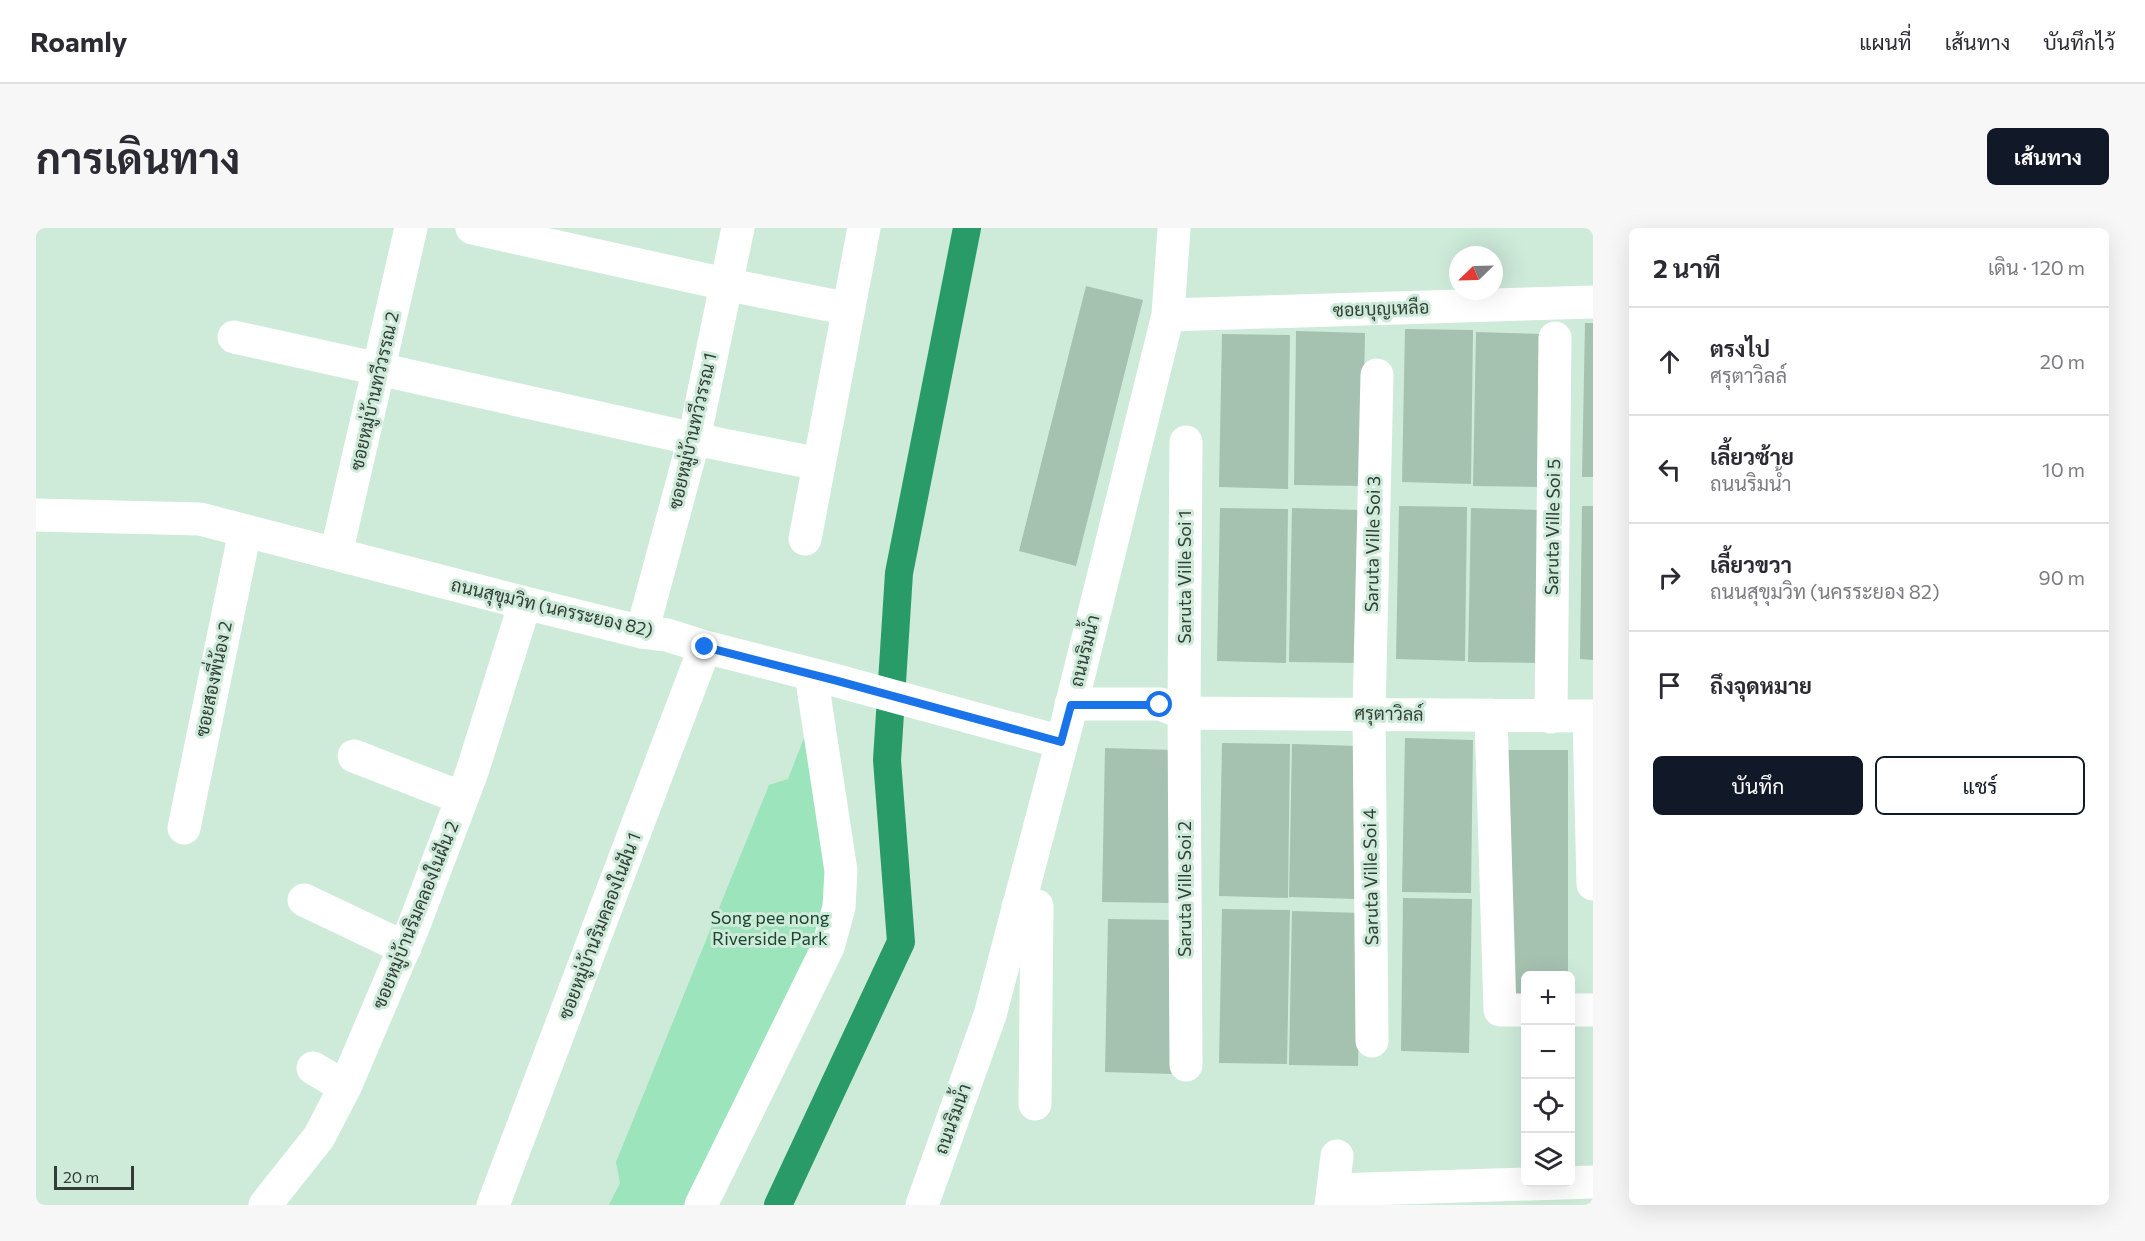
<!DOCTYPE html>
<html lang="th">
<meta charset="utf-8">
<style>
:root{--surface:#fff;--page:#f7f7f7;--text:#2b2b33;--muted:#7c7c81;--line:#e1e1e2;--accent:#111827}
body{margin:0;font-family:Commissioner,Sarabun,sans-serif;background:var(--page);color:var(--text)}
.controls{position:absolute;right:18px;bottom:18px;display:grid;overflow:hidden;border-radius:9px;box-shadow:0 6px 24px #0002}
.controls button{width:54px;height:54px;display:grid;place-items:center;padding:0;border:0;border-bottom:2px solid var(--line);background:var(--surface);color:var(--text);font:30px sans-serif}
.compass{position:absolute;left:1413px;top:18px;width:54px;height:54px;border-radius:50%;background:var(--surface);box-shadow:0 6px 24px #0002;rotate:247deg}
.scale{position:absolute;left:18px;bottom:15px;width:80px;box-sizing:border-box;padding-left:6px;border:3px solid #313d36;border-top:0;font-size:16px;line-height:21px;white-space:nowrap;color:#313d36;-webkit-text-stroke:4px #ceebda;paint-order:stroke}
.stop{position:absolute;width:18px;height:18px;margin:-14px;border:4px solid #1a73e8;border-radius:50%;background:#fff}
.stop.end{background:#1a73e8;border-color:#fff;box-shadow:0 2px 6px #0008}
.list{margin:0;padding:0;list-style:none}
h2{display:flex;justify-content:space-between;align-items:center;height:78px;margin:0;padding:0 24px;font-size:26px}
h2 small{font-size:20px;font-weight:400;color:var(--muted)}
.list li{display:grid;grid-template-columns:39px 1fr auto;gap:18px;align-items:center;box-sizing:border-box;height:108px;padding:0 24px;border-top:2px solid var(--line)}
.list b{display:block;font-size:22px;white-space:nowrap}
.list p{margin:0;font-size:20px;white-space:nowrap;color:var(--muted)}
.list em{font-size:20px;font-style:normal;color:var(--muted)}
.actions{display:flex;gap:12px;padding:18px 24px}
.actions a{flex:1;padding:14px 0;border:2px solid var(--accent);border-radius:9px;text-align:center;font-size:21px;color:var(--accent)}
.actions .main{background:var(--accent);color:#fff}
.icon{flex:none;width:33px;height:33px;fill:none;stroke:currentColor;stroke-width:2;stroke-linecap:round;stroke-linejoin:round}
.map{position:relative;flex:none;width:1557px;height:977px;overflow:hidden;border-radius:9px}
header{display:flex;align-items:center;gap:36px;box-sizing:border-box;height:84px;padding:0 30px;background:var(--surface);border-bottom:2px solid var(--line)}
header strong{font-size:28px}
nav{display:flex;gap:33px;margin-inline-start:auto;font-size:21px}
.intro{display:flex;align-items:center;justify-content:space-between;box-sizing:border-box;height:144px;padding:0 36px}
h1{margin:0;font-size:42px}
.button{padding:15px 27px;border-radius:9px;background:var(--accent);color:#fff;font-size:21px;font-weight:700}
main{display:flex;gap:36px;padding:0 36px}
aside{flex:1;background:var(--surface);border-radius:9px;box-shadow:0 6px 24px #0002}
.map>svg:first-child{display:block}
.green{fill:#9ce4bb}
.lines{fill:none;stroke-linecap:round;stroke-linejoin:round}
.canal{stroke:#299b68;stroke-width:28}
.building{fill:#a5c1b0}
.minor{stroke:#fff;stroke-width:33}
.route{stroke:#1a73e8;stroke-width:8}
.labels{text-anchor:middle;stroke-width:6;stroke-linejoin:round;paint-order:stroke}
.street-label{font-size:18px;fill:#313d36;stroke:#ceebda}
.park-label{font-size:18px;fill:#1a4630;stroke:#ceebda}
</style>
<header>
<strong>Roamly</strong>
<nav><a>แผนที่</a><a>เส้นทาง</a><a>บันทึกไว้</a></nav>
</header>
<div class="intro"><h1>การเดินทาง</h1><a class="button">เส้นทาง</a></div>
<main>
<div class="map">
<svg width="1557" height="977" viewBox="0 0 1557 977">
<rect width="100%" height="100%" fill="#ceebda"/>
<path class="green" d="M776,489L798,677L659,977H573L584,955L580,934L733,557L752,551Z"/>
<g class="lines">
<path class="canal" d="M742,977L865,714L851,532L863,345L931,0"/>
</g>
<path class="building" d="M1050,58L1107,72L1040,338L983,323Z
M1549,95H1557V249H1546Z
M1369,101L1437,102L1435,256L1366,254Z
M1260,103L1329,105L1326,258L1258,257Z
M1440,104L1508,106L1505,259L1437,258Z
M1186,106L1254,107L1252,261L1183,259Z
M1363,278L1431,279L1429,433L1360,431Z
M1546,278H1557V432L1544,431Z
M1184,280L1252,281L1250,435L1181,433Z
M1256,280L1324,282L1322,435L1253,434Z
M1435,280L1503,282L1501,435L1432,434Z
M1369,510L1437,512L1435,665L1366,664Z
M1186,515L1254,516L1252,670L1183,668Z
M1256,516L1324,518L1322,671L1253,669Z
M1069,520L1138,522L1135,675L1066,674Z
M1470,522H1532V748H1490V771H1470Z
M1367,670L1436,671L1433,825L1365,823Z
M1186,681L1254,682L1251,836L1183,835Z
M1256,683L1325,685L1322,838L1253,837Z
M1072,691L1140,692L1137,846L1069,844Z"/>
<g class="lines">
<path class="minor" d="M436,0L689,56L813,81
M1132,87L1557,74
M198,109L658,211L783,236
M0,287L164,291L489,375L606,404L631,407L669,419L798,452L1025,514
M769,311L828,0
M300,326L375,0
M606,404L658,211L702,0
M1035,476H1124L1148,485L1557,488
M1455,487L1464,782H1490
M1553,488L1557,656
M1515,489L1519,110
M318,528L426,570
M148,600L209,303
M268,672L369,720
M982,678H1001L999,876
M1534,782H1557
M1336,813L1333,485L1341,147
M1150,837L1148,485L1150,214
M277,840L309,859
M1297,962L1557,954
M229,977L283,909L309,859L378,697L436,544L489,375
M457,977L669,419
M665,977L792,719L803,679L805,643L775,446
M886,977L954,787L1031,495L1132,87L1138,0
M1295,977L1301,928"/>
</g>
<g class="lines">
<path class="route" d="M669,419L798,452L1025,514L1035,477H1124"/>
</g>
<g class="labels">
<g class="street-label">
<text transform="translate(1345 81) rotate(-2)" y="6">ซอยบุญเหลือ</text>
<text transform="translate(339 163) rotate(-77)" y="6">ซอยหมู่บ้านทวีวรรณ 2</text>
<text transform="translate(657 203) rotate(-77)" y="6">ซอยหมู่บ้านทวีวรรณ 1</text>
<text transform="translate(1517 299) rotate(-89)" y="6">Saruta Ville Soi 5</text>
<text transform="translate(1337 316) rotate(-89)" y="6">Saruta Ville Soi 3</text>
<text transform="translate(1149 349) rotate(-90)" y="6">Saruta Ville Soi 1</text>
<text transform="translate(516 380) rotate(13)" y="6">ถนนสุขุมวิท (นครระยอง 82)</text>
<text transform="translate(1049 423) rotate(-76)" y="6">ถนนริมน้ำ</text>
<text transform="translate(178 451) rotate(-78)" y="6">ซอยสองพี่น้อง 2</text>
<text transform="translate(1353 486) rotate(1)" y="6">ศรุตาวิลล์</text>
<text transform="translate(1335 649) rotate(-91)" y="6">Saruta Ville Soi 4</text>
<text transform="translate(1149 661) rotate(-90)" y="6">Saruta Ville Soi 2</text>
<text transform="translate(380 687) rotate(-68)" y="6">ซอยหมู่บ้านริมคลองในฝัน 2</text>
<text transform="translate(564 698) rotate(-69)" y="6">ซอยหมู่บ้านริมคลองในฝัน 1</text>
<text transform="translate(917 891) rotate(-70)" y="6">ถนนริมน้ำ</text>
</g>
<g class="park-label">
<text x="734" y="696">Song pee nong<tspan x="734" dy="21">Riverside Park</tspan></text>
</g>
</g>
</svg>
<div class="controls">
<button>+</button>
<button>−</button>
<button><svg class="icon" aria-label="locate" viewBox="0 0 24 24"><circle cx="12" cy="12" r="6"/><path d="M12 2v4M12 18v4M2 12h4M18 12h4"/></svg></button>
<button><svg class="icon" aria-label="layers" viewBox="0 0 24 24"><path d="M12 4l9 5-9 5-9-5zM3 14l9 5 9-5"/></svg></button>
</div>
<svg class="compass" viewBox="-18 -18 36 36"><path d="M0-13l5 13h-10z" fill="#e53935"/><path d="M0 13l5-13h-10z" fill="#7c7c81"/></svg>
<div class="scale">20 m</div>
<div class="stop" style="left:1124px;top:477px"></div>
<div class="stop end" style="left:669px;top:419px"></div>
</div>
<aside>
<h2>2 นาที<small>เดิน · 120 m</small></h2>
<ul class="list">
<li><svg class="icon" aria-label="ahead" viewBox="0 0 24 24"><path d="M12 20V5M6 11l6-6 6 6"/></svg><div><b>ตรงไป</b><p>ศรุตาวิลล์</p></div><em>20 m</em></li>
<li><svg class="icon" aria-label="left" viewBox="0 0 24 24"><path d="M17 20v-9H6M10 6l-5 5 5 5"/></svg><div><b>เลี้ยวซ้าย</b><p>ถนนริมน้ำ</p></div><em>10 m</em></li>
<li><svg class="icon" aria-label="right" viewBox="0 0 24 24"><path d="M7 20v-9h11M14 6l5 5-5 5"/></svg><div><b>เลี้ยวขวา</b><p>ถนนสุขุมวิท (นครระยอง 82)</p></div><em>90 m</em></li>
<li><svg class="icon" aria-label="arrive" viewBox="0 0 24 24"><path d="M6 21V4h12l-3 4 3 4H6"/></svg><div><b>ถึงจุดหมาย</b></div></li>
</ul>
<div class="actions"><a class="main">บันทึก</a><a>แชร์</a></div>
</aside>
</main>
